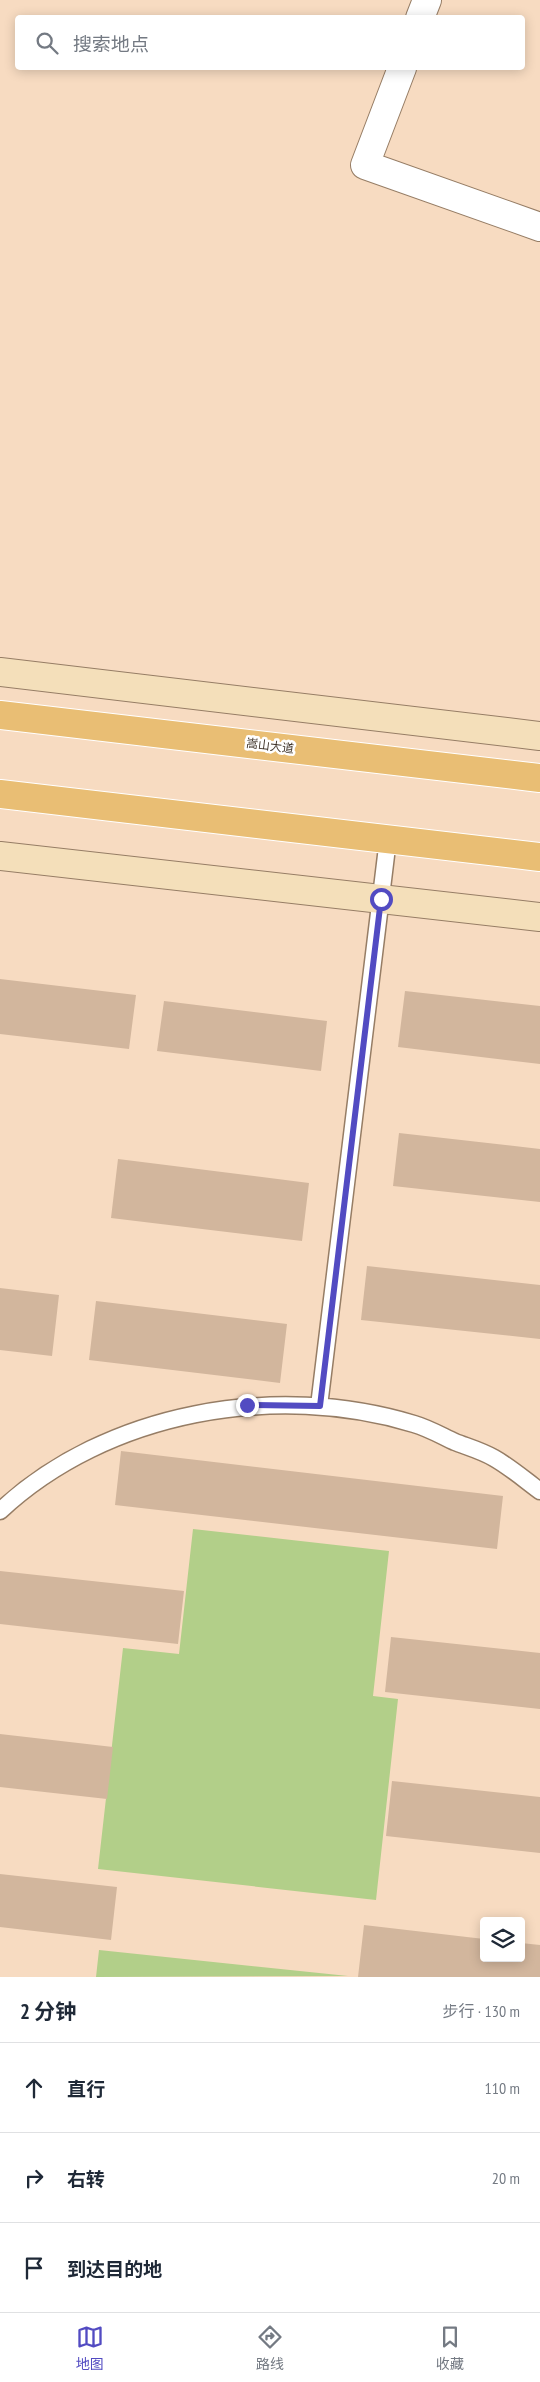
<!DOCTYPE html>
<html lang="zh">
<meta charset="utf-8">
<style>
:root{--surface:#fff;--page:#f6f6f7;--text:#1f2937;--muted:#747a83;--line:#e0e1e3;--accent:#524bc2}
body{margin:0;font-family:"PT Sans Narrow","Noto Sans SC",sans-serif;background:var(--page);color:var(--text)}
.controls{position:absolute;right:15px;bottom:15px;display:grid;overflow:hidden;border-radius:5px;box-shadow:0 2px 12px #0003}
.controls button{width:45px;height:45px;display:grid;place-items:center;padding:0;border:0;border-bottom:1px solid var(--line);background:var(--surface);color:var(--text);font:25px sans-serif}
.stop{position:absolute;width:15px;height:15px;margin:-11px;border:4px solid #524bc2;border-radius:50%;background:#fff}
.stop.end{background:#524bc2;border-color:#fff;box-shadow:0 1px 5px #0008}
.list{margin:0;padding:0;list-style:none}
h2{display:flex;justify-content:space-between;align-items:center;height:65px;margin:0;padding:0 20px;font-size:21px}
h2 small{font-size:16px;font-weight:400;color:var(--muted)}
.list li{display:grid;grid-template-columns:32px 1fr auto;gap:15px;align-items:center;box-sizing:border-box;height:90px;padding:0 20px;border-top:1px solid var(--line)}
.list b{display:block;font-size:19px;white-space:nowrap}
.list em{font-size:16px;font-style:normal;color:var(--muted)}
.icon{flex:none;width:28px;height:28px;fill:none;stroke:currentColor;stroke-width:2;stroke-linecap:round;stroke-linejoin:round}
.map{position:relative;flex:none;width:540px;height:1977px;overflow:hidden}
.search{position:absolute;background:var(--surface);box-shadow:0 2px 12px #0003;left:15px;right:15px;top:15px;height:55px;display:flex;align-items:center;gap:12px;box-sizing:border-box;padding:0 18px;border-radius:5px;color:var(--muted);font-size:19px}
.sheet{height:335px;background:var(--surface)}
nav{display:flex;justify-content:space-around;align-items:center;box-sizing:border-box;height:70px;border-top:1px solid var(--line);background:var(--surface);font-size:14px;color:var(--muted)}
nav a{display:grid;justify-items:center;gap:2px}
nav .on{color:var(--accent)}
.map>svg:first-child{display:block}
.green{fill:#b2cf89}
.building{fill:#d2b69d}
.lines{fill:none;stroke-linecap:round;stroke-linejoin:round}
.service-casing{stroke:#967d65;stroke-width:19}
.minor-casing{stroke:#967d65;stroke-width:30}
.secondary-casing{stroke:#967d65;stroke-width:30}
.primary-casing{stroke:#fff;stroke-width:30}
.service{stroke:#fff;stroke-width:16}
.minor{stroke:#fff;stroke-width:28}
.secondary{stroke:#f4dfba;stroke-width:28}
.primary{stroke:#e9be74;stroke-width:28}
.route{stroke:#524bc2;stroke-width:6}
.labels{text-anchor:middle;stroke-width:5;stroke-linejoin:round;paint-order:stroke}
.street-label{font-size:12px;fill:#40352b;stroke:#fff}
</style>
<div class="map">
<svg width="540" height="1977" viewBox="0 0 540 1977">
<rect width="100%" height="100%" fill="#f7dbc1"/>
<path class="green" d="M193,1529L389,1551L373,1696L398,1699L376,1900L98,1869L123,1648L179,1654Z
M99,1950L348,1976L96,1977Z"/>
<path class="building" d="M0,979L136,995L129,1049L0,1034Z
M405,991L540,1006V1064L398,1047Z
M164,1001L327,1021L321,1071L157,1051Z
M399,1133L540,1149V1202L393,1186Z
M118,1159L309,1183L302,1241L111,1218Z
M367,1266L540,1285V1339L361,1320Z
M0,1288L59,1295L52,1356L0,1350Z
M96,1301L287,1324L280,1383L89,1360Z
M121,1451L503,1496L497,1549L115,1505Z
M0,1571L184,1591L178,1644L0,1624Z
M391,1637L540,1653V1709L385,1692Z
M0,1734L113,1747L107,1799L0,1787Z
M392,1781L540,1797V1853L386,1836Z
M0,1874L117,1887L111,1940L0,1927Z
M364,1925L484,1939V1958H521V1943L540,1945V1977H358Z"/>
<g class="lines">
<defs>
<path id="service" d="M319,1406L388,839
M0,1511C107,1411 276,1382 414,1424C428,1428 442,1436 455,1442C468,1447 482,1451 494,1458C510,1467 525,1480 540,1491"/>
<path id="minor" d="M420,18L427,0
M402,68L365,165L540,227"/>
<path id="secondary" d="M0,672L540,736
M0,856L540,917"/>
<path id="primary" d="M0,715L540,778
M0,794L540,857"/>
</defs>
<use href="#service" class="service-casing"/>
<use href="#minor" class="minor-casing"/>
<use href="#secondary" class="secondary-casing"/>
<use href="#primary" class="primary-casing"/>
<use href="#service" class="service"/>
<use href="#minor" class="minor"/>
<use href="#secondary" class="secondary"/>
<use href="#primary" class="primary"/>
</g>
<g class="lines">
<path class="route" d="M247,1405L320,1406L381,899"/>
</g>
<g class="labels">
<g class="street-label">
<text transform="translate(270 746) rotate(7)" y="4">嵩山大道</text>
</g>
</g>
</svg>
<div class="controls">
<button><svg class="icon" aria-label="layers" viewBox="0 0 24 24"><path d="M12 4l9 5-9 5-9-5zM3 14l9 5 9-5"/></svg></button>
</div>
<div class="stop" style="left:381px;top:899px"></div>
<div class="stop end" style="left:247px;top:1405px"></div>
<div class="search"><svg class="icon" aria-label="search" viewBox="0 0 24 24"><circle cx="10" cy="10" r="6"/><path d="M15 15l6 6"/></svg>搜索地点</div>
</div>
<section class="sheet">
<h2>2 分钟<small>步行 · 130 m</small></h2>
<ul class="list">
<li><svg class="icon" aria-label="ahead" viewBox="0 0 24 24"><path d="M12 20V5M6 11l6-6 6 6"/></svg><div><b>直行</b></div><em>110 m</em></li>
<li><svg class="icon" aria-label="right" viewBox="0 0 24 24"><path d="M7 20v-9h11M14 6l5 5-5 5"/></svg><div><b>右转</b></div><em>20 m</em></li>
<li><svg class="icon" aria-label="arrive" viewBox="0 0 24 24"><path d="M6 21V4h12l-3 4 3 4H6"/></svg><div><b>到达目的地</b></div></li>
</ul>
</section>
<nav>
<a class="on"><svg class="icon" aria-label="map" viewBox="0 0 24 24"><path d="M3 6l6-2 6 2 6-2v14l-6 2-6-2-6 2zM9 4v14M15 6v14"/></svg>地图</a>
<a><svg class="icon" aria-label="directions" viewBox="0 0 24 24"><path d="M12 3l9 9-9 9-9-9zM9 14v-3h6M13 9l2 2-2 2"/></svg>路线</a>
<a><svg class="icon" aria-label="saved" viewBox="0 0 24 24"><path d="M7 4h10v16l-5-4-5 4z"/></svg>收藏</a>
</nav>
